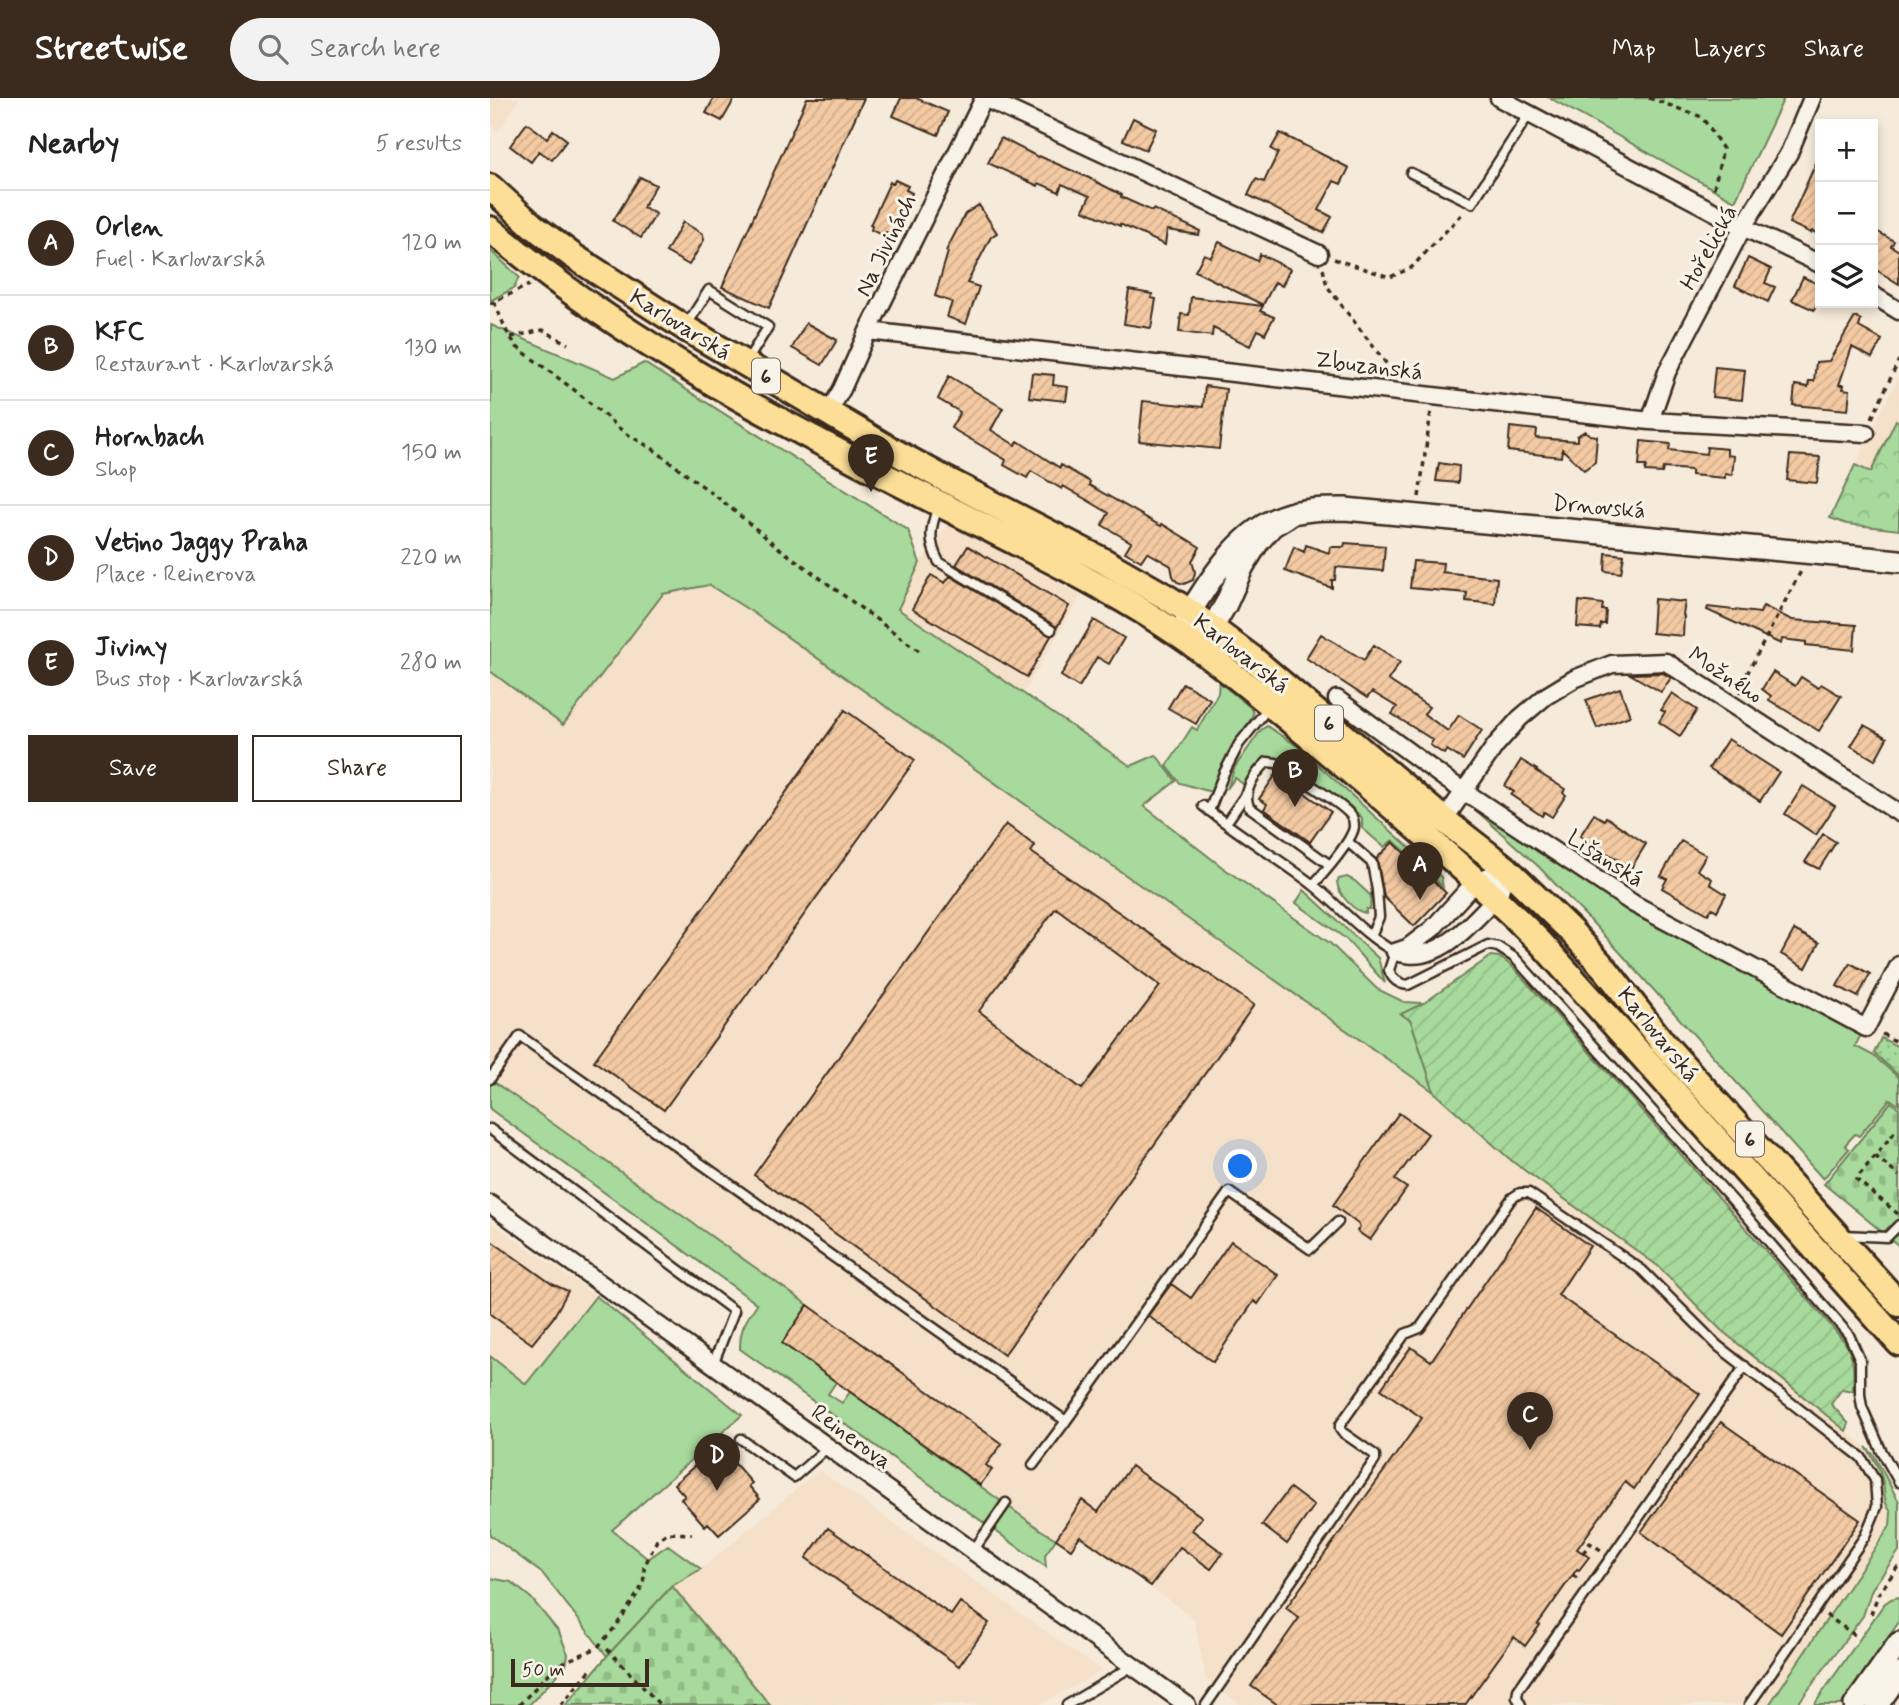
<!DOCTYPE html>
<meta charset="utf-8">
<style>
:root{--surface:#fff;--page:#f2f2f2;--text:#222;--muted:#767676;--line:#e0e0e0;--accent:#3b2a1e}
body{margin:0;font-family:Mynerve,sans-serif;background:var(--page);color:var(--text)}
.controls{position:absolute;right:21px;top:21px;display:grid;overflow:hidden;border-radius:0px;box-shadow:0 4px 10px #0003}
.controls button{width:63px;height:63px;display:grid;place-items:center;padding:0;border:0;border-bottom:2px solid var(--line);background:var(--surface);color:var(--text);font:35px sans-serif}
.scale{position:absolute;left:21px;bottom:18px;width:138px;box-sizing:border-box;padding-left:7px;border:4px solid #3b2a1e;border-top:0;font-size:19px;line-height:24px;white-space:nowrap;color:#3b2a1e;-webkit-text-stroke:5px #f7f3e8;paint-order:stroke}
.you{position:absolute;left:751px;top:1069px;width:24px;height:24px;margin:-18px;border:5px solid #fff;border-radius:50%;background:#1a73e8;box-shadow:0 0 0 10px #1a73e833}
.badge{display:grid;place-items:center;width:46px;height:46px;border-radius:50%;background:var(--accent);color:#fff;font-size:23px;font-weight:700}
.pin{position:absolute;translate:-50% -58px;filter:drop-shadow(0 2px 4px #0008)}
.pin::after{content:'';position:absolute;top:37px;width:24px;height:21px;background:inherit;clip-path:polygon(0 0,100% 0,50% 100%)}
.list{margin:0;padding:0;list-style:none}
h2{display:flex;justify-content:space-between;align-items:center;height:91px;margin:0;padding:0 28px;font-size:30px}
h2 small{font-size:23px;font-weight:400;color:var(--muted)}
.list li{display:grid;grid-template-columns:46px 1fr auto;gap:21px;align-items:center;box-sizing:border-box;height:105px;padding:0 28px;border-top:2px solid var(--line)}
.list b{display:block;font-size:26px;white-space:nowrap}
.list p{margin:0;font-size:23px;white-space:nowrap;color:var(--muted)}
.list em{font-size:23px;font-style:normal;color:var(--muted)}
.actions{display:flex;gap:14px;padding:21px 28px}
.actions a{flex:1;padding:16px 0;border:2px solid var(--accent);border-radius:0px;text-align:center;font-size:24px;color:var(--accent)}
.actions .main{background:var(--accent);color:#fff}
.icon{flex:none;width:38px;height:38px;fill:none;stroke:currentColor;stroke-width:2;stroke-linecap:round;stroke-linejoin:round}
.map{position:relative;flex:none;width:1409px;height:1607px;overflow:hidden}
header{display:flex;align-items:center;gap:42px;box-sizing:border-box;height:98px;padding:0 35px;background:var(--accent);color:#fff}
header strong{font-size:33px}
nav{display:flex;gap:38px;margin-inline-start:auto;font-size:24px}
.search{width:490px;height:63px;background:var(--page);display:flex;align-items:center;gap:18px;box-sizing:border-box;padding:0 24px;border-radius:38px;color:var(--muted);font-size:26px}
main{display:flex}
aside{flex:1;background:var(--surface)}
.map>svg:first-child{display:block}
.built{fill:#f5e1ca}
.grass{fill:#a7da9c;stroke:#71825d;stroke-width:2}
.forest{fill:url(#forest-crowns);stroke:#71825d;stroke-width:2}
.cemetery{fill:url(#cemetery-stones);stroke:#71825d;stroke-width:2}
.park{fill:url(#park-dots);stroke:#71825d;stroke-width:2}
.garden{fill:url(#garden-furrows);stroke:#71825d;stroke-width:2}
.building{fill:url(#building-hatch);stroke:#3b2a1e;stroke-width:2;fill-rule:evenodd}
.lines{fill:none;stroke-linecap:round;stroke-linejoin:round}
.service-casing{stroke:#3b2a1e;stroke-width:13}
.minor-casing{stroke:#3b2a1e;stroke-width:21}
.secondary-casing{stroke:#3b2a1e;stroke-width:26}
.primary-casing{stroke:#3b2a1e;stroke-width:30}
.path{stroke:#3b2a1e;stroke-width:3.5;stroke-dasharray:5 5;stroke-linecap:butt}
.service{stroke:#f7f3e8;stroke-width:8}
.minor{stroke:#f7f3e8;stroke-width:16}
.secondary{stroke:#f7f3e8;stroke-width:21}
.primary{stroke:#fcde96;stroke-width:24}
.labels{text-anchor:middle;stroke-width:6;stroke-linejoin:round;paint-order:stroke}
.shield{fill:#f7f3e8;stroke:#73665b;stroke-width:2}
.shield-label{font-size:21px;font-weight:bold;fill:#3b2a1e}
.street-label{font-size:23px;fill:#3b2a1e;stroke:#f7f3e8}
</style>
<header>
<strong>Streetwise</strong>
<div class="search"><svg class="icon" aria-label="search" viewBox="0 0 24 24"><circle cx="10" cy="10" r="6"/><path d="M15 15l6 6"/></svg>Search here</div>
<nav><a>Map</a><a>Layers</a><a>Share</a></nav>
</header>
<main>
<aside>
<h2>Nearby<small>5 results</small></h2>
<ul class="list">
<li><span class="badge">A</span><div><b>Orlen</b><p>Fuel · Karlovarská</p></div><em>120 m</em></li>
<li><span class="badge">B</span><div><b>KFC</b><p>Restaurant · Karlovarská</p></div><em>130 m</em></li>
<li><span class="badge">C</span><div><b>Hornbach</b><p>Shop</p></div><em>150 m</em></li>
<li><span class="badge">D</span><div><b>Vetino Jaggy Praha</b><p>Place · Reinerova</p></div><em>220 m</em></li>
<li><span class="badge">E</span><div><b>Jiviny</b><p>Bus stop · Karlovarská</p></div><em>280 m</em></li>
</ul>
<div class="actions"><a class="main">Save</a><a>Share</a></div>
</aside>
<div class="map">
<svg width="1409" height="1607" viewBox="0 0 1409 1607">
<defs>
<pattern id="forest-crowns" width="20" height="18" patternUnits="userSpaceOnUse" patternTransform="scale(1.75)"><rect width="20" height="18" fill="#a7da9c"/><path d="M2 6a3 3 0 1 1 6 0M12 15a3 3 0 1 1 6 0" fill="none" stroke="#91bb86"/></pattern>
<pattern id="cemetery-stones" width="16" height="16" patternUnits="userSpaceOnUse" patternTransform="scale(1.75)"><rect width="16" height="16" fill="#a7da9c"/><path d="M2 7V4a2 2 0 0 1 4 0v3zM10 15v-3a2 2 0 0 1 4 0v3z" fill="#91bb86"/></pattern>
<pattern id="park-dots" width="8" height="8" patternUnits="userSpaceOnUse" patternTransform="scale(1.75)"><rect width="8" height="8" fill="#a7da9c"/><path d="M2 2h.1M6 6h.1" fill="none" stroke="#91bb86" stroke-width="1.8" stroke-linecap="round"/></pattern>
<pattern id="garden-furrows" width="10" height="10" patternUnits="userSpaceOnUse" patternTransform="scale(1.75)"><rect width="10" height="10" fill="#a7da9c"/><path d="M-1 1l2-2M0 10L10 0M9 11l2-2" fill="none" stroke="#91bb86"/></pattern>
<pattern id="building-hatch" width="6" height="6" patternUnits="userSpaceOnUse" patternTransform="scale(1.75)"><rect width="6" height="6" fill="#f3caa3"/><path d="M-1 1l2-2M0 6l6-6M5 7l2-2" fill="none" stroke="#d1ae8c"/></pattern>
</defs>
<rect width="100%" height="100%" fill="#f6ebda"/>
<filter id="ink" filterUnits="userSpaceOnUse"><feTurbulence type="fractalNoise" baseFrequency=".0143" numOctaves="2"/><feDisplacementMap in="SourceGraphic" scale="14" xChannelSelector="R" yChannelSelector="G"/><feConvolveMatrix kernelMatrix="1 2 1 2 8 2 1 2 1" color-interpolation-filters="sRGB"/></filter>
<g filter="url(#ink)">
<path class="built" d="M0,0H30L8,34L0,26Z
M1409,277V324L1406,323L1381,374L1365,367Z
M461,422L591,498L533,596L407,511L430,465Z
M219,487L262,514L944,994L1023,1064L1168,1168L1231,1232L1376,1349L1382,1359L1393,1383L1395,1405L1401,1414L1400,1428L1279,1607H751L716,1582L704,1521L591,1438L581,1451L292,1245L318,1207L0,981V573L73,627L173,496Z
M0,1123L106,1198L36,1287L0,1258Z
M329,1372L612,1573L549,1607H280L182,1488L211,1471Z"/>
<path class="grass" d="M1060,0H1294L1245,103Z
M0,152L29,179L24,190L0,203Z
M1,227L125,280L154,265L418,432L430,465L408,511L641,668L666,657L686,683L654,708L732,769L841,846L887,891L914,904L934,905L912,916L921,923L944,994L262,514L219,487L173,496L73,627L0,573Z
M729,584L760,609L763,615L761,621L747,641L728,677L721,694L690,685L677,668L702,629L707,632L728,595Z
M777,628L807,648L920,750L951,779L953,789L903,742L894,749L872,730V720L860,708L792,661C768,657 766,668 753,686L745,680L737,691L745,669L771,632Z
M983,704L1140,811L1371,937L1365,948L1384,958L1409,980V1007L1400,1001L1369,1038L1365,1036L1355,1047L1359,1051L1333,1081L1118,841L1048,768L980,707Z
M857,779L865,783L881,798L880,811H876V815C864,814 848,796 847,784L849,781Z
M814,792L888,860L895,885L856,841L806,805Z
M0,981L318,1207L292,1245L346,1284L338,1296L352,1305L360,1294L551,1432L566,1441L555,1457L556,1469L250,1251C250,1229 256,1223 267,1206L0,1011Z
M106,1198L252,1317L122,1432L158,1461L178,1447L211,1471L182,1488L117,1558L53,1476L0,1437V1258L36,1286Z
M1376,1349L1384,1357L1409,1404V1453L1382,1491L1373,1518L1307,1607H1279L1400,1428L1401,1414C1391,1401 1397,1396 1392,1381C1389,1369 1383,1359 1376,1349Z
M0,1480L21,1484L41,1500L69,1534L78,1556L76,1568L39,1607H0Z
M1409,1499V1524L1351,1607H1324L1394,1506L1401,1501Z"/>
<path class="forest" d="M1406,322L1409,324V432L1357,426L1340,420L1365,367L1381,374Z"/>
<path class="cemetery" d="M1401,1004L1409,1010V1148L1334,1086Z
M182,1488L280,1607H76L117,1558Z"/>
<path class="park" d="M1391,940L1409,949V978L1384,955Z"/>
<path class="garden" d="M1001,858L1009,859L1022,868C1134,992 1245,1116 1354,1243C1365,1261 1364,1273 1363,1293L1352,1291L1341,1306L1359,1326L1356,1333L1231,1232L1168,1168L1023,1064L944,994L921,923L911,916L934,905Z"/>
<path class="building" d="M224,0H245L232,23L216,15Z
M317,0H374L279,210L232,189Z
M411,0H426L458,14L448,37L403,18Z
M643,20L666,31L656,52L633,42Z
M37,25L57,40L63,32L77,42L62,62L49,53L41,64L20,48Z
M790,35L859,70L851,86L844,83L829,112L842,119L833,135L758,97L766,81L774,84L788,55L781,51Z
M511,40L548,59L549,58L599,80L632,97L631,99L662,113L663,111L710,133L709,137L677,132L675,147L630,126V128L593,112L600,98L572,86L569,94L549,85L548,88L498,65Z
M1330,56V137L1322,133L1321,135L1299,125Z
M150,79L166,87L153,109L166,116L151,140L123,123Z
M405,82L418,88L416,92L422,95L402,137L396,134L394,138L381,132L382,128L380,127L400,84L403,86Z
M489,107L507,135L501,139L477,185L489,189L476,226L457,219L462,204L445,198L458,154L456,153L475,116Z
M193,124L213,136L214,142L199,167L176,154Z
M1383,131L1404,143L1401,148L1409,153V186L1383,170Z
M729,144L767,163L770,156L800,171L792,188L785,184L773,207L705,173L714,156L721,159Z
M1258,160L1281,171L1275,185L1285,189L1278,204L1245,188Z
M1313,179L1330,187V200L1324,212L1302,202Z
M639,192L662,196L661,200L666,201L661,230L634,226Z
M701,199L773,208L770,213L784,219L775,236L768,232L760,248L723,230L722,238L689,234L691,216L699,217Z
M1365,219L1371,222L1369,229L1392,242L1382,260L1362,249L1349,287H1354L1353,291L1360,292L1358,312L1303,307L1305,287L1318,289L1319,283H1324L1326,264L1339,263Z
M316,225L347,242L332,267L302,250Z
M1225,269L1255,272L1252,302L1222,299Z
M542,275L564,277L563,287L578,289L576,303L539,299Z
M459,278L513,310L501,332L525,347L528,343L570,370L571,367L600,384L599,387L671,428L672,426L710,449L702,463L705,474L703,482L694,486L687,484L683,478L681,468L657,454L651,463L635,454L641,444L612,427L619,415L573,388L572,391L541,373L537,380L514,367L516,362L461,330L470,314L448,301Z
M715,288L736,291L729,351L649,343L653,303L713,309Z
M1020,329L1047,332L1046,340L1087,343V338L1095,333L1100,337L1107,338L1105,364L1094,372L1072,351L1071,359L1018,353Z
M1151,343L1180,346L1179,352L1216,356L1217,349L1237,351V357L1244,358L1242,377L1235,376V380L1201,377V372L1173,370L1172,375L1155,374L1156,368H1149Z
M1300,357L1330,359L1327,385L1297,382Z
M949,365L969,368L968,385L946,383Z
M855,445L895,448L893,473L846,469L845,482H842V490L795,473L804,449L814,454L816,447L839,455L840,449H854Z
M478,448L579,508L567,529L466,467Z
M1116,455L1134,457L1131,475L1115,473Z
M923,463L953,465L952,474L1007,480L1005,506L976,503L977,495L920,490Z
M441,477L455,485L460,478L561,538L537,579L422,511Z
M1164,501L1195,504L1193,517L1194,518L1193,538L1162,535Z
M1089,503L1113,506L1112,512H1116L1115,526H1111L1110,531L1087,529Z
M1273,508L1302,522L1366,527L1364,552L1316,547V544L1292,541L1291,546L1217,512L1218,509L1270,515Z
M604,522L634,540L619,566L607,559L589,589L571,578Z
M831,536L874,562L884,547L910,564L898,582L939,609L934,616L958,633L969,617L992,632L973,662L957,652L954,656L940,647L943,642L902,616L907,609L882,594L877,600L816,560Z
M1283,574L1305,588L1311,579L1328,590L1331,586L1351,598L1329,633L1279,602L1281,598L1272,591Z
M1173,575L1181,580L1171,594L1140,576Z
M693,585L720,601L706,626L678,610Z
M1130,590L1140,618L1107,630L1096,602Z
M1182,595L1207,612L1190,638L1169,624L1175,614L1171,612Z
M355,612L425,662L174,1012L104,963Z
M1374,627L1397,640L1385,662L1361,648Z
M1238,641L1289,674L1270,703L1219,670Z
M1031,662L1047,672L1046,673L1075,691L1073,695L1076,697L1062,719L1054,714L1052,718L1021,697L1024,694L1015,688Z
M787,675L841,714L820,744L774,711L777,706L769,701Z
M1313,688L1345,708L1326,737L1295,716Z
M1104,716L1114,722L1116,719L1156,746L1141,770L1090,738Z
M516,726L545,748L541,754L764,907L514,1257L264,1077ZM566,810L670,888L592,991L489,913Z
M1333,736L1346,744L1329,771L1315,764Z
M1191,743L1216,757L1207,772L1222,781L1220,786L1236,796L1227,813L1222,810L1218,816L1172,790L1177,781L1171,778Z
M903,744L956,795L924,828L894,799L887,760Z
M1304,832L1329,845L1316,870L1291,856Z
M1360,865L1380,876L1368,899L1347,888Z
M909,1015L938,1036L905,1082L917,1090L880,1142L867,1133L870,1129L868,1126L843,1107Z
M1046,1110L1100,1148L1068,1197L1210,1296L1144,1391L1135,1384L1087,1451L1099,1459L1089,1472L1087,1471L1048,1526L1050,1527L1035,1548L1024,1539L975,1607H788L761,1588L809,1520L796,1510L932,1320L891,1291L921,1249L941,1263Z
M0,1142L62,1186L78,1193L63,1220L42,1246L0,1216Z
M741,1143L788,1177L768,1206L764,1203L723,1264L658,1218L681,1186L701,1200Z
M318,1207L512,1346L496,1367L502,1372L490,1387L292,1245Z
M1231,1324L1370,1422L1291,1536L1151,1434Z
M225,1350L236,1362L239,1359L262,1385L259,1388L270,1401L229,1437L218,1425L215,1428L191,1401L195,1398L184,1386Z
M641,1368L712,1419L702,1432L733,1455L721,1471L690,1449L661,1488L590,1438L581,1451L566,1441L592,1402L608,1414Z
M800,1390L824,1408L797,1446L772,1427Z
M338,1430L461,1517L470,1504L499,1525L469,1568L316,1460Z"/>
<g class="lines">
<defs>
<path id="service" d="M921,75L982,105L1039,16
M196,228L219,192L278,229L257,263
M448,409C440,430 438,444 449,464L561,532
M713,708C748,736 786,759 822,786C850,808 873,837 905,854L899,872C902,881 909,886 918,887L998,847L1008,849L1025,860L1255,1116L1359,1237L1370,1262V1296L1372,1309L1391,1352L1409,1384
M719,713L734,675L749,646L778,610
M736,725L756,696
M858,744L882,765L887,792L889,819L881,838
M823,787C833,776 862,743 864,729C864,725 864,722 862,719C855,707 809,680 795,670L786,665L777,664C765,676 752,692 759,709L840,767
M0,981L30,938L576,1323L543,1367
M0,1031L244,1213L223,1266
M1353,1137L1397,1139L1409,1127
M576,1323L739,1094L820,1151L848,1124
M251,1341L304,1379L338,1349
M483,1453L516,1405
M577,1607L643,1568
M716,1607L885,1362V1357L852,1334L850,1331V1327L915,1236L930,1230L1022,1100L1030,1095H1039L1152,1172L1228,1248L1371,1359L1385,1382L1387,1409L1375,1438L1259,1607
M1031,1607L1027,1599L1028,1592L1255,1268"/>
<path id="minor" d="M494,0L829,156
M1009,0L1253,129L1330,166
M1383,197L1409,213
M378,233L1160,323L1376,335
M338,315L352,291L378,233L494,0
M1160,323L1177,274L1253,129L1299,55L1322,0
M847,601L957,682L1144,806L1376,930L1409,867
M954,722L1005,648L1030,620L1056,598L1084,581L1122,566L1176,564L1409,715
M905,854C914,856 923,858 932,856C962,850 985,821 1006,800L1010,793L1017,771
M905,854L917,850L942,831L986,783L1017,771
M0,1106L697,1607"/>
<path id="secondary" d="M805,414L782,428L768,444L753,468L736,506L722,530L711,541L697,543C696,538 694,533 695,528C696,519 702,511 707,503C727,471 754,433 790,419C811,411 833,411 855,411L1409,463
M1365,1607L1409,1545
M1387,1607L1409,1576"/>
<path id="primary" d="M0,89L43,128L83,158L195,230L398,350L455,381L612,462L673,497L700,514L762,560L954,722L1017,771L1080,832L1117,873L1173,945L1409,1206
M0,131C134,244 292,326 448,405C516,440 586,473 652,513C721,555 784,609 846,661C916,720 986,780 1051,845L1409,1245"/>
</defs>
<use href="#service" class="service-casing"/>
<use href="#minor" class="minor-casing"/>
<use href="#secondary" class="secondary-casing"/>
<use href="#primary" class="primary-casing"/>
<path class="path" d="M1159,0L1212,19L1233,51L1223,94
M844,161L900,179L921,170L973,115
M833,171L837,188L905,277
M4,204L17,234L27,249L87,294L135,335L163,351L231,402L289,450L432,555
M0,206L39,187
M21,239L53,232L78,246
M1382,320L1409,262
M929,399L941,313
M1251,595L1257,576L1311,473
M1392,936L1409,945
M1385,1058L1409,1078
M1408,1116L1366,1081L1404,1035L1409,1038
M1093,1455L1100,1445L1111,1452
M1083,1477L1089,1482
M1381,1516L1388,1497L1409,1467
M1336,1517L1366,1538
M117,1551L170,1607
M29,1607L67,1567L107,1550L126,1528L150,1492L154,1480V1469L167,1442L177,1435L202,1436
M71,1607L103,1569
M265,1607V1606"/>
<use href="#service" class="service"/>
<use href="#minor" class="minor"/>
<use href="#secondary" class="secondary"/>
<use href="#primary" class="primary"/>
</g>
</g>
<g class="labels">
<g class="shield">
<rect x="262" y="260.5" width="28" height="35" rx="5"/>
<rect x="825" y="607.5" width="28" height="35" rx="5"/>
<rect x="1246" y="1023.5" width="28" height="35" rx="5"/>
</g>
<g class="shield-label">
<text x="276" y="285">6</text>
<text x="839" y="632">6</text>
<text x="1260" y="1048">6</text>
</g>
<g class="street-label">
<text transform="translate(395 147) rotate(-64)" y="8">Na Jivinách</text>
<text transform="translate(1218 149) rotate(-61)" y="8">Hořelická</text>
<text transform="translate(191 226) rotate(32)" y="8">Karlovarská</text>
<text transform="translate(879 267) rotate(7)" y="8">Zbuzanská</text>
<text transform="translate(1109 408) rotate(5)" y="8">Drnovská</text>
<text transform="translate(752 555) rotate(38)" y="8">Karlovarská</text>
<text transform="translate(1236 576) rotate(33)" y="8">Možného</text>
<text transform="translate(1116 760) rotate(33)" y="8">Lišanská</text>
<text transform="translate(1169 936) rotate(51)" y="8">Karlovarská</text>
<text transform="translate(362 1338) rotate(36)" y="8">Reinerova</text>
</g>
</g>
</svg>
<div class="controls">
<button>+</button>
<button>−</button>
<button><svg class="icon" aria-label="layers" viewBox="0 0 24 24"><path d="M12 4l9 5-9 5-9-5zM3 14l9 5 9-5"/></svg></button>
</div>
<div class="scale">50 m</div>
<div class="you"></div>
<div class="pin badge" style="left:930px;top:802px">A</div>
<div class="pin badge" style="left:805px;top:709px">B</div>
<div class="pin badge" style="left:1040px;top:1352px">C</div>
<div class="pin badge" style="left:227px;top:1393px">D</div>
<div class="pin badge" style="left:381px;top:394px">E</div>
</div>
</main>
